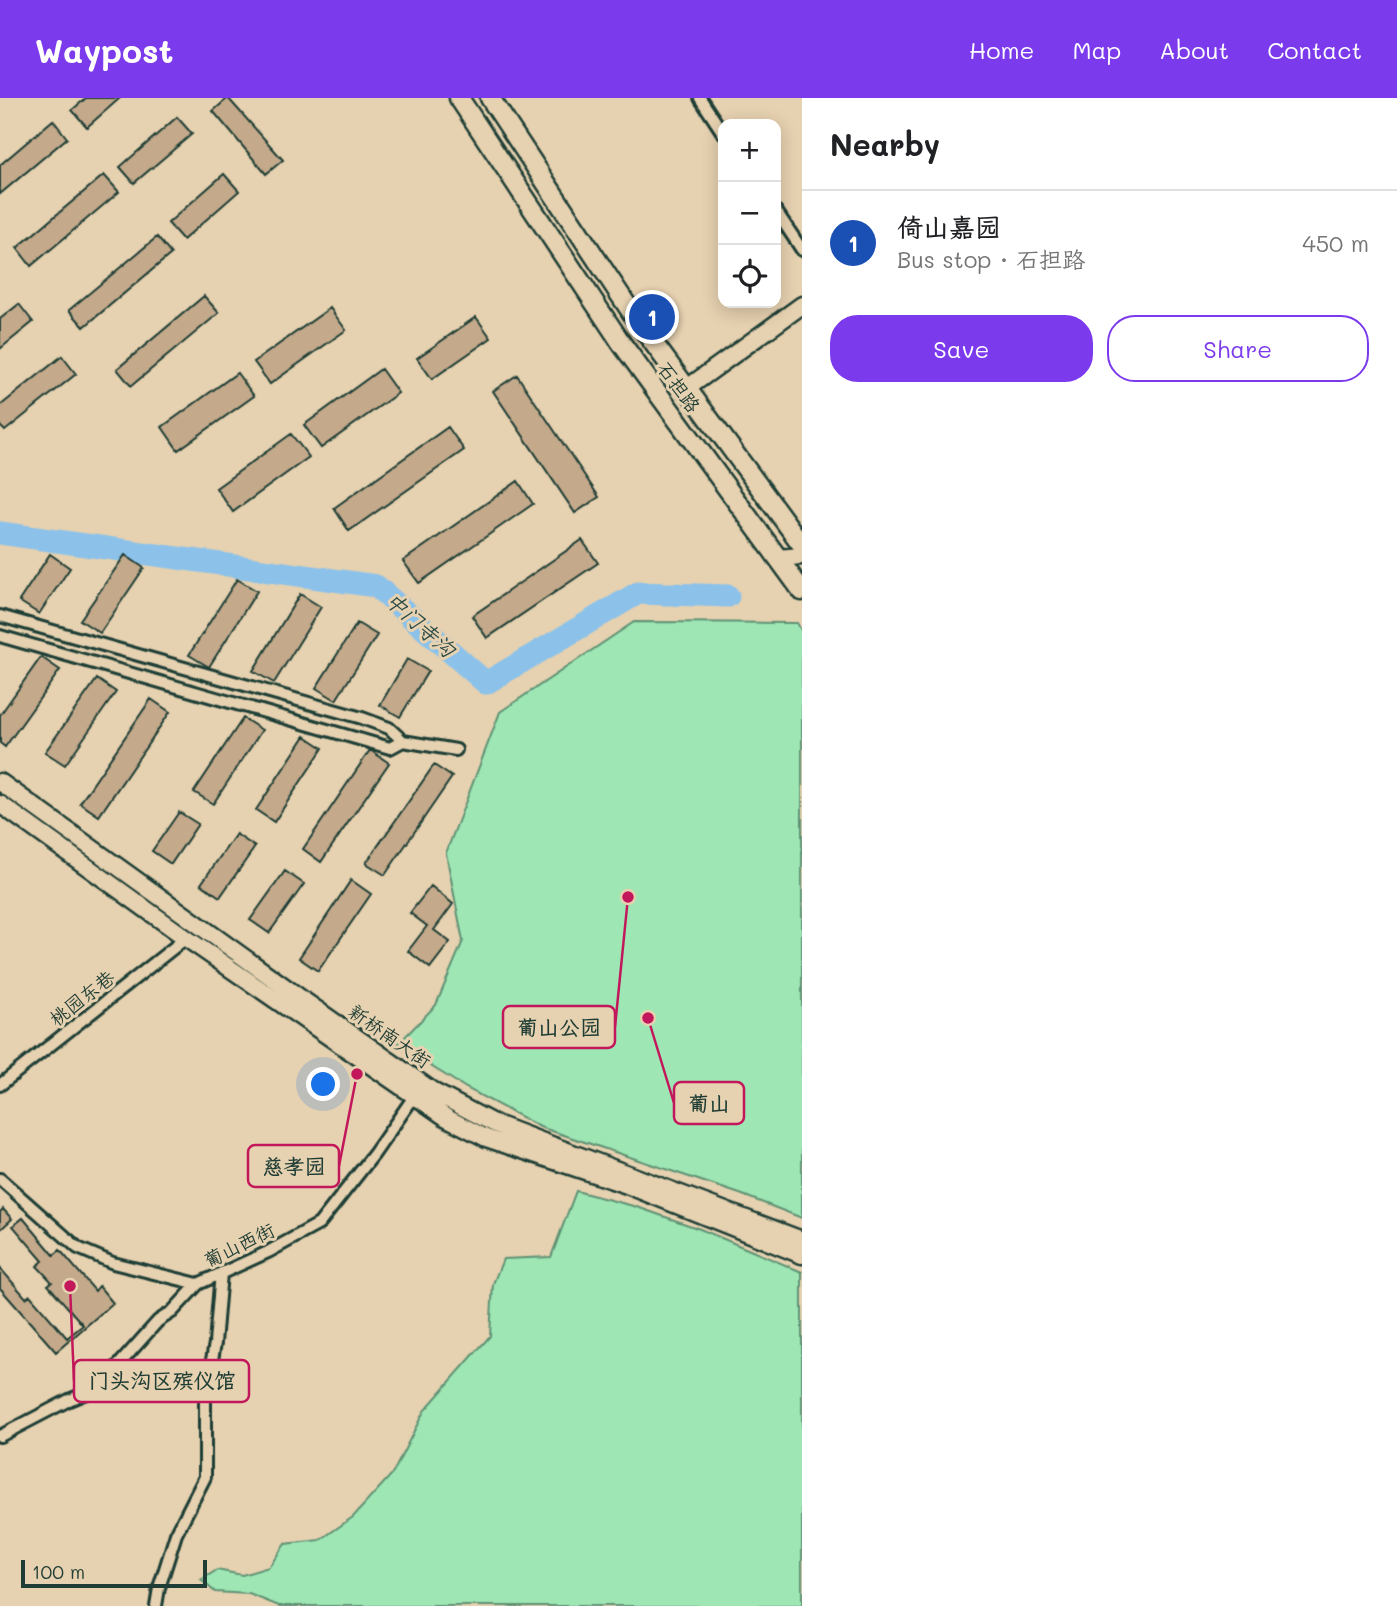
<!DOCTYPE html>
<meta charset="utf-8">
<style>
:root{--surface:#fff;--page:#f2f2f2;--text:#202124;--muted:#757577;--line:#e0e0e0;--accent:#7c3aed}
body{margin:0;font-family:Mali,"LXGW WenKai TC",sans-serif;background:var(--page);color:var(--text)}
.controls{position:absolute;right:21px;top:21px;display:grid;overflow:hidden;border-radius:14px;box-shadow:0 4px 18px #0003}
.controls button{width:63px;height:63px;display:grid;place-items:center;padding:0;border:0;border-bottom:2px solid var(--line);background:var(--surface);color:var(--text);font:35px sans-serif}
.scale{position:absolute;left:21px;bottom:18px;width:186px;box-sizing:border-box;padding-left:7px;border:4px solid #1f3d34;border-top:0;font-size:19px;line-height:24px;white-space:nowrap;color:#1f3d34;-webkit-text-stroke:5px #e6d1b0;paint-order:stroke}
.you{position:absolute;left:324px;top:987px;width:24px;height:24px;margin:-18px;border:5px solid #fff;border-radius:50%;background:#1a73e8;box-shadow:0 0 0 10px #1a73e833}
.badge{display:grid;place-items:center;width:46px;height:46px;border-radius:50%;background:var(--accent);color:#fff;font-size:23px;font-weight:700}
.pin{position:absolute;translate:-50% -50%;border:4px solid #fff;box-shadow:0 2px 7px #0006}
.list{margin:0;padding:0;list-style:none}
h2{display:flex;justify-content:space-between;align-items:center;height:91px;margin:0;padding:0 28px;font-size:30px}
h2 small{font-size:23px;font-weight:400;color:var(--muted)}
.list li{display:grid;grid-template-columns:46px 1fr auto;gap:21px;align-items:center;box-sizing:border-box;height:105px;padding:0 28px;border-top:2px solid var(--line)}
.list b{display:block;font-size:26px;white-space:nowrap}
.list p{margin:0;font-size:23px;white-space:nowrap;color:var(--muted)}
.list em{font-size:23px;font-style:normal;color:var(--muted)}
.actions{display:flex;gap:14px;padding:21px 28px}
.actions a{flex:1;padding:16px 0;border:2px solid var(--accent);border-radius:28px;text-align:center;font-size:24px;color:var(--accent)}
.actions .main{background:var(--accent);color:#fff}
.icon{flex:none;width:38px;height:38px;fill:none;stroke:currentColor;stroke-width:2;stroke-linecap:round;stroke-linejoin:round}
.map{position:relative;flex:none;width:802px;height:1508px;overflow:hidden}
header{display:flex;align-items:center;gap:42px;box-sizing:border-box;height:98px;padding:0 35px;background:var(--accent);color:#fff}
header strong{font-size:33px}
nav{display:flex;gap:38px;margin-inline-start:auto;font-size:24px}
main{display:flex}
aside{flex:1;background:var(--surface)}
.map>svg:first-child{display:block}
.green{fill:#9ee6b4;stroke:#5e9274;stroke-width:2}
.lines{fill:none;stroke-linecap:round;stroke-linejoin:round}
.river{stroke:#8cc2ea;stroke-width:23}
.building{fill:#c4a98b;stroke:#1f3d34;stroke-width:2}
.street-casing{stroke:#1f3d34;stroke-width:16}
.secondary-casing{stroke:#1f3d34;stroke-width:21}
.primary-casing{stroke:#1f3d34;stroke-width:23}
.street{stroke:#e6d1b0;stroke-width:10}
.secondary{stroke:#e6d1b0;stroke-width:16}
.primary{stroke:#e6d1b0;stroke-width:18}
.labels{text-anchor:middle;stroke-width:6;stroke-linejoin:round;paint-order:stroke}
.street-label{font-size:19px;fill:#1f3d34;stroke:#e6d1b0}
.water-label{font-size:21px;font-style:italic;fill:#2a4a46;stroke:#e6d1b0}
.leader{fill:none;stroke:#c2185b;stroke-width:2.5}
.callout-dot{fill:#c2185b;stroke:#e6d1b0;stroke-width:2.5}
.callout{fill:#e6d1b0;stroke:#c2185b;stroke-width:2.5}
.callout-label{font-size:21px;text-anchor:middle;font-weight:bold;fill:#1f3d34}
</style>
<header>
<strong>Waypost</strong>
<nav><a>Home</a><a>Map</a><a>About</a><a>Contact</a></nav>
</header>
<main>
<div class="map">
<svg width="802" height="1508" viewBox="0 0 802 1508">
<rect width="100%" height="100%" fill="#e6d1b0"/>
<filter id="ink" filterUnits="userSpaceOnUse"><feTurbulence type="fractalNoise" baseFrequency=".0143" numOctaves="2"/><feDisplacementMap in="SourceGraphic" scale="14" xChannelSelector="R" yChannelSelector="G"/><feConvolveMatrix kernelMatrix="1 2 1 2 8 2 1 2 1" color-interpolation-filters="sRGB"/></filter>
<g filter="url(#ink)">
<path class="green" d="M634,524L797,525L802,534V1120L740,1096L540,1029L466,990L397,947L436,907L463,843L446,755L500,614Z
M576,1093L637,1109L700,1131L802,1174V1508H279L249,1496L215,1494L201,1482L217,1472L242,1477L269,1469L285,1446L320,1442L353,1419L393,1375L424,1313L490,1238L493,1186L503,1161L551,1159Z"/>
<g class="lines">
<path class="river" d="M0,435L376,488L486,585L638,495L728,498"/>
</g>
<path class="building" d="M86,0H120L87,29L72,12Z
M228,0L283,62L266,76L213,13Z
M177,19L192,36L134,85L120,69Z
M53,22L67,40L0,96V67Z
M224,76L239,93L183,142L168,125Z
M104,77L119,94L31,168L17,150Z
M157,139L171,156L84,229L69,212Z
M204,198L219,215L131,288L117,271Z
M19,206L33,224L0,251V221Z
M330,210L346,232L270,286L254,264Z
M476,219L491,240L432,281L417,260Z
M62,258L76,276L5,333L0,328V308Z
M381,271L398,295L321,350L304,327Z
M237,275L254,298L178,352L162,329Z
M517,277L599,399L575,415L493,293Z
M448,329L464,352L349,433L334,410Z
M291,336L309,359L233,414L216,390Z
M518,383L533,406L419,485L403,463Z
M582,442L598,465L487,540L472,518Z
M50,456L70,470L39,516L19,503Z
M125,457L144,470L100,535L80,522Z
M237,481L257,493L209,569L189,557Z
M300,496L321,509L274,585L253,573Z
M357,525L377,537L336,602L316,590Z
M41,559L60,572L5,649L0,645V617Z
M407,561L428,573L400,619L380,607Z
M97,581L116,594L65,667L45,654Z
M151,601L170,614L99,718L80,705Z
M243,620L262,632L213,706L194,694Z
M305,638L323,650L274,724L256,712Z
M370,652L389,665L321,764L303,751Z
M434,667L452,679L385,777L366,765Z
M179,714L198,726L171,766L152,753Z
M236,736L255,749L220,799L201,786Z
M285,773L304,786L269,835L250,822Z
M351,782L371,796L318,873L299,860Z
M431,788L453,806L434,832L450,844L430,870L408,853L427,828L410,815Z
M3,1111L12,1121L0,1132V1114Z
M23,1120L54,1157L60,1152L95,1193L99,1188L113,1205L56,1254L0,1190V1170L26,1200L30,1197L67,1240L83,1227L48,1187L52,1184L37,1168L43,1163L13,1128Z"/>
<g class="lines">
<defs>
<path id="street" d="M700,0L723,35
M776,113L802,152
M0,518L362,620L389,630L403,643L456,652
M0,538L390,650L403,643
M0,987L186,840
M0,1081L78,1150L113,1165L198,1186L268,1154L319,1126L374,1056L415,997
M0,1338L69,1302L98,1290L158,1223L172,1214L198,1186
M156,1508L159,1490L176,1436L205,1379V1302L215,1245L221,1175"/>
<path id="secondary" d="M686,291L802,207
M777,460L802,458
M0,684L303,902L434,994L493,1025L802,1142
M0,706L186,840L447,1020L486,1040L627,1087L802,1157"/>
<path id="primary" d="M459,0L622,246L802,493
M490,0L638,224L802,447"/>
</defs>
<use href="#street" class="street-casing"/>
<use href="#secondary" class="secondary-casing"/>
<use href="#primary" class="primary-casing"/>
<use href="#street" class="street"/>
<use href="#secondary" class="secondary"/>
<use href="#primary" class="primary"/>
</g>
</g>
<g class="labels">
<g class="street-label">
<text transform="translate(679 289) rotate(54)" y="7">石担路</text>
<text transform="translate(82 900) rotate(-38)" y="7">桃园东巷</text>
<text transform="translate(390 938) rotate(35)" y="7">新桥南大街</text>
<text transform="translate(239 1147) rotate(-26)" y="7">葡山西街</text>
</g>
<g class="water-label">
<text transform="translate(420 527) rotate(42)" y="7">中门寺沟</text>
</g>
</g>
<path class="leader" d="M628 799L615 929M648 920L674 1005M357 976L339 1068M70 1188L74 1283"/>
<g class="callout-dot">
<circle cx="628" cy="799" r="7"/>
<circle cx="648" cy="920" r="7"/>
<circle cx="357" cy="976" r="7"/>
<circle cx="70" cy="1188" r="7"/>
</g>
<g class="callout">
<rect x="503" y="908" width="112" height="42" rx="7"/>
<rect x="674" y="984" width="70" height="42" rx="7"/>
<rect x="248" y="1047" width="91" height="42" rx="7"/>
<rect x="74" y="1262" width="175" height="42" rx="7"/>
</g>
<g class="callout-label">
<text x="559" y="937">葡山公园</text>
<text x="709" y="1013">葡山</text>
<text x="294" y="1076">慈孝园</text>
<text x="162" y="1290">门头沟区殡仪馆</text>
</g>
</svg>
<div class="controls">
<button>+</button>
<button>−</button>
<button><svg class="icon" aria-label="locate" viewBox="0 0 24 24"><circle cx="12" cy="12" r="6"/><path d="M12 2v4M12 18v4M2 12h4M18 12h4"/></svg></button>
</div>
<div class="scale">100 m</div>
<div class="you"></div>
<div class="pin badge" style="left:652px;top:219px;background:#1a4fb4">1</div>
</div>
<aside>
<h2>Nearby<small></small></h2>
<ul class="list">
<li><span class="badge" style="background:#1a4fb4">1</span><div><b>倚山嘉园</b><p>Bus stop · 石担路</p></div><em>450 m</em></li>
</ul>
<div class="actions"><a class="main">Save</a><a>Share</a></div>
</aside>
</main>
